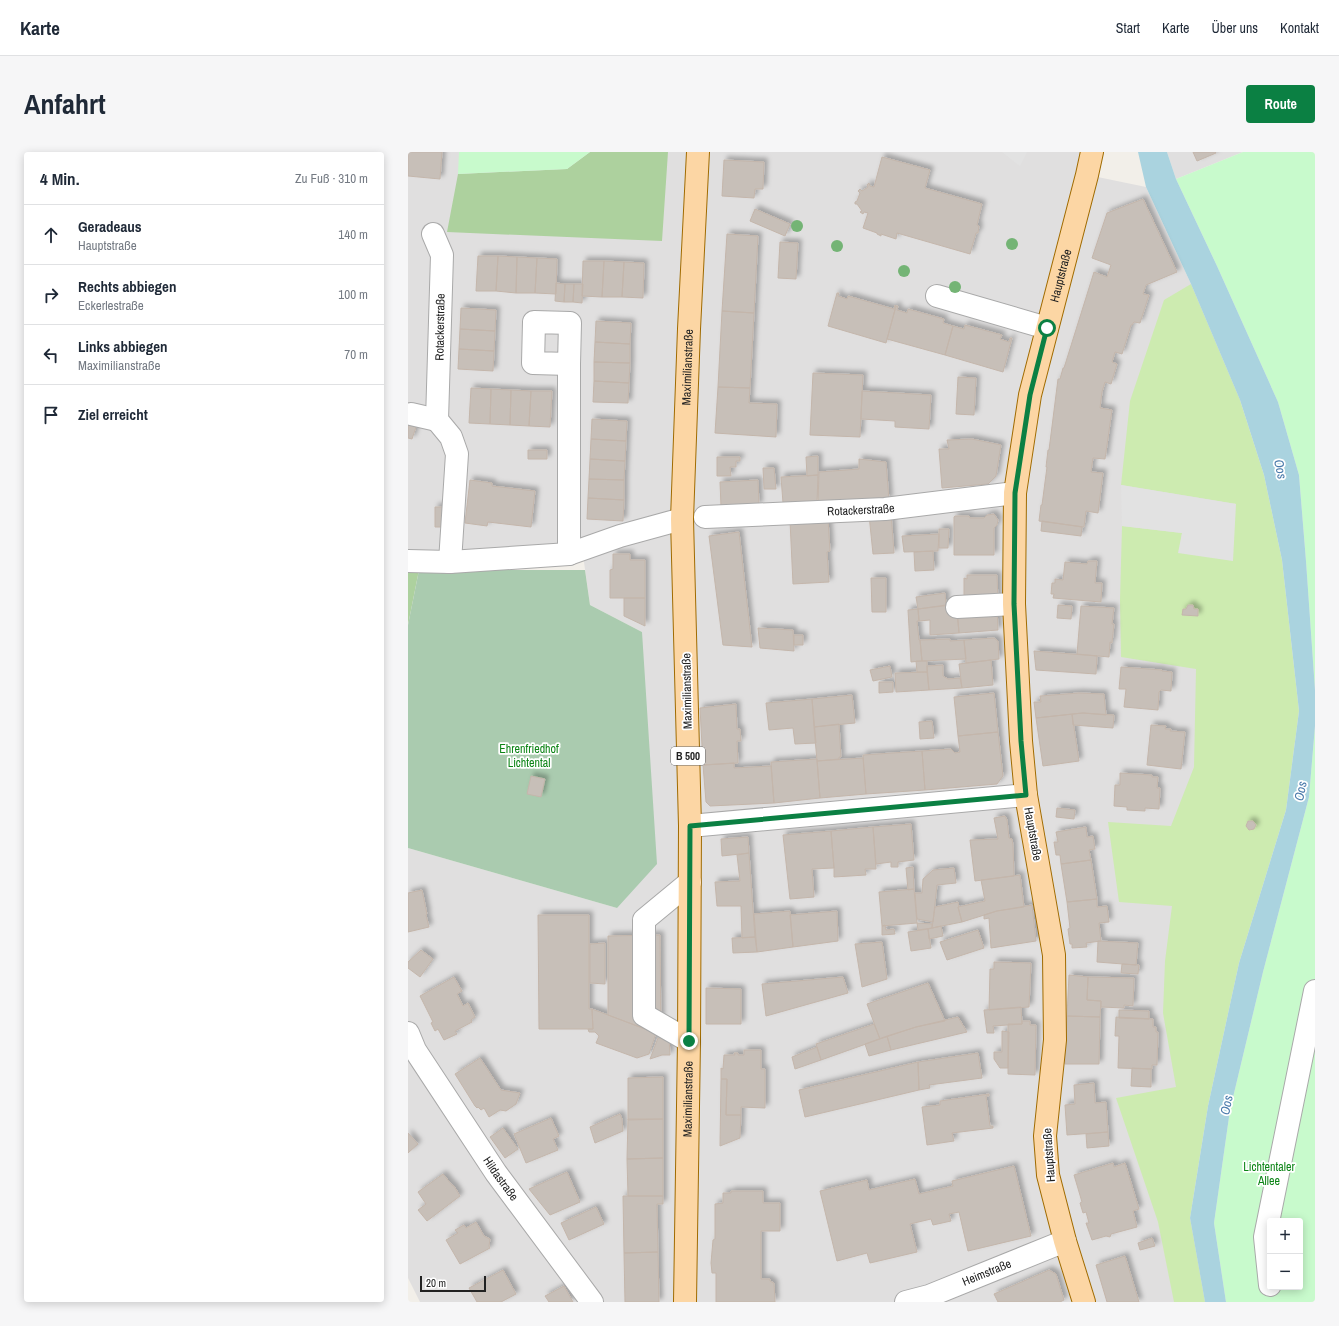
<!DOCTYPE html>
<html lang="de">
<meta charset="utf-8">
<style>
:root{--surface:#fff;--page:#f6f6f7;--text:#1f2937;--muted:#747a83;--line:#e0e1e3;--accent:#0b8043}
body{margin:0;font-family:"Archivo Narrow",sans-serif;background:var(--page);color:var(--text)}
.controls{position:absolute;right:12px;bottom:12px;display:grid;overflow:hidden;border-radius:4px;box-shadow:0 2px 10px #0003}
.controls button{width:36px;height:36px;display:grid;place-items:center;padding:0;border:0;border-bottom:1px solid var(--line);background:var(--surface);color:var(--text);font:20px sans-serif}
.scale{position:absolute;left:12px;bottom:10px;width:66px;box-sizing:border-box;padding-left:4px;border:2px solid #222;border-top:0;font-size:11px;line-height:14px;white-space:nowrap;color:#222;-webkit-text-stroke:3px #fff;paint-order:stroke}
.stop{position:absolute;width:12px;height:12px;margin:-9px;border:3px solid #0b8043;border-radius:50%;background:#fff}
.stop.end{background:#0b8043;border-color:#fff;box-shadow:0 1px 4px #0008}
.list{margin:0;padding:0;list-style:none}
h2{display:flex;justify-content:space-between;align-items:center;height:52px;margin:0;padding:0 16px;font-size:17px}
h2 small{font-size:13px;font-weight:400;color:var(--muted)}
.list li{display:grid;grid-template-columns:26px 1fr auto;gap:12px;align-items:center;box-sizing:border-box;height:60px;padding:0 16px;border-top:1px solid var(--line)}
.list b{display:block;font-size:15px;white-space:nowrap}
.list p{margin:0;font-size:13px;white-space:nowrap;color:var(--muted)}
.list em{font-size:13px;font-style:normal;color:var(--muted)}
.icon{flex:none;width:22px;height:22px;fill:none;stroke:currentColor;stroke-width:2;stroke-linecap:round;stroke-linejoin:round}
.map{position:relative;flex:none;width:907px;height:1150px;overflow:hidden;border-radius:4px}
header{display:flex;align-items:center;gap:24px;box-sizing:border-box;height:56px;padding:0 20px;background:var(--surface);border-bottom:1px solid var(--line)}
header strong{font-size:19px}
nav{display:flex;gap:22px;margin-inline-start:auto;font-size:14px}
.intro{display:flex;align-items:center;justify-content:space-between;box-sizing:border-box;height:96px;padding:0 24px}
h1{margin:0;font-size:28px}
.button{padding:10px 18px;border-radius:4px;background:var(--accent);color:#fff;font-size:14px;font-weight:700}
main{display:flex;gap:24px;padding:0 24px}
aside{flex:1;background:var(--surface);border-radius:4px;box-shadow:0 2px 10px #0003}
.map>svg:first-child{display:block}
.residential{fill:#e0dfdf}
.grass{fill:#cdebb0}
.forest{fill:#add19e}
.cemetery{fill:#aacbaf}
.park{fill:#c8facc;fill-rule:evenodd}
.parking{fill:#e2e2e2}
.water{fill:#aad3df}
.building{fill:#c7bfb8;stroke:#c4b6ab;filter:url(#shadow)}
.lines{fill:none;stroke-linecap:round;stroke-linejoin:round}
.minor-casing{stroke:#a9a9a9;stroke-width:24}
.major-casing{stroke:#a06b00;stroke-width:24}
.minor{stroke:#fff;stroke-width:22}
.major{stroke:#fcd6a4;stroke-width:22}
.tree{fill:#74b475}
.route{stroke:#0b8043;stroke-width:5}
.labels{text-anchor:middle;stroke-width:3.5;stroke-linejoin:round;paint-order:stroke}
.shield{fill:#fff;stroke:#646464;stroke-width:1}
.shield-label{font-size:11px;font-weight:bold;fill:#222}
.street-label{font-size:12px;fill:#222;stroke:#fff}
.park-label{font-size:12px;fill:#0c8416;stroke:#fff}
.water-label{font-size:13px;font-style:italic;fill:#4a7aab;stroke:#fff}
</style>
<header>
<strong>Karte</strong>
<nav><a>Start</a><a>Karte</a><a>Über uns</a><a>Kontakt</a></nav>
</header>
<div class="intro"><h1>Anfahrt</h1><a class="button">Route</a></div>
<main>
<aside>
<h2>4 Min.<small>Zu Fuß · 310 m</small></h2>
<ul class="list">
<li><svg class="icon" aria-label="ahead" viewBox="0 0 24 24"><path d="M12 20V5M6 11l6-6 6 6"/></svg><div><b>Geradeaus</b><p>Hauptstraße</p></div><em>140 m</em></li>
<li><svg class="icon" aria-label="right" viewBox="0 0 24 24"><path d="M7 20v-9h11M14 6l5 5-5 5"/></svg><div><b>Rechts abbiegen</b><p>Eckerlestraße</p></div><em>100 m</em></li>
<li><svg class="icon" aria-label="left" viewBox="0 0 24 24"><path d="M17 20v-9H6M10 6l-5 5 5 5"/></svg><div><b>Links abbiegen</b><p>Maximilianstraße</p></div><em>70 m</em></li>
<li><svg class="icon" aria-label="arrive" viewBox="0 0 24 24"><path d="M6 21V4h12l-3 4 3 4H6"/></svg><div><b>Ziel erreicht</b></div></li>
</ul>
</aside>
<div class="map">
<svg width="907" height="1150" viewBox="0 0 907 1150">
<defs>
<filter id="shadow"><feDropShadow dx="3.5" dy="-3.5" stdDeviation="2" flood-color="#0004"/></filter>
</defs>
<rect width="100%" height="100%" fill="#f2efe9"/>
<path class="residential" d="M0,0H684L680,23L738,35L783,132L832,248L782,1066L797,1150H12L0,1126V696L209,756L234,480L182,453L175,403L0,400Z
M759,0H835L768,27Z"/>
<path class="grass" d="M783,132L832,248L856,323L874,408L891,559L878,658L831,811L800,954L782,1066L797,1150H766L750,1070L708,946L768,935L755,861L757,809L764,754L711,750L700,670L763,674L786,615L788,517L713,505L712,448L714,374L774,381L771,401L828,352L713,333L722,249L756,148Z"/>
<path class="forest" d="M182,0H260L254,89L39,80L50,22L159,17Z
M0,401L11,418L0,473Z"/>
<path class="cemetery" d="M11,418H177L182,453L234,480L249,712L209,756L0,696V473Z"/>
<path class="park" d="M51,0H182L159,17L50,22Z
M835,0H907V538L898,409L891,323L870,250L809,114L768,27Z
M907,574V1150H818L806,1071L822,958L855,820L901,645ZM862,1069H892V1135H862Z"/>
<path class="parking" d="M594,0H619L612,14Z
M713,333L828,352L825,409L770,401L774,381L714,374Z"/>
<path class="water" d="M730,0H759L768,27L809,114L870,250L891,323L898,409L907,538V574L901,645L855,820L822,958L806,1071L818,1150H797L782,1066L800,954L831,811L878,658L891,559L874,408L856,323L832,248L783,132L738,35Z"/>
<path class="building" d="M0,0H34L32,27L0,24Z
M785,0H807L808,1L789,9Z
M474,5L522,18L517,36L574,52L569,73L571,74L570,81H568L562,102L489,81L488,87L473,82V84L469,82V81L455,76L460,61L456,60L455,62L452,60L454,59L449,52H447V50L449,49L452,41L450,39L452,37L454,39L460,35L459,33L461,31L462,34L466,35Z
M316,8L356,10L355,37H347L346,46L314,44Z
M735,47L769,120L738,133L735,142L741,143L732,171L726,170L724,173H723L714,202L707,200L704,210L709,212L703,232L697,230L694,240L692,256L704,258L697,307L685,306L683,320L695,321L690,361L678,359L676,375L631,369L633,353H634L639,315H638L640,298H641L650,227H652L655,216H656L686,120L699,125L703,113L684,106L699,61Z
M347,57L382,72L377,84L342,69Z
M319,82L350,84L346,161L314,159Z
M372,90L390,91L388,127L370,126Z
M70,104H90L88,139H68Z
M90,104L109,105L108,141L88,139Z
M109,105L129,106L127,141H108Z
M129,106L149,107L148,142L127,141Z
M175,109H196L194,145L174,144Z
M196,109L216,110L214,145H194Z
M216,110L236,111L235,146L214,145Z
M148,131L157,132L156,150L147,149Z
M157,132H166L165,150H156Z
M166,132H175L174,151L165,150Z
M429,141H431L430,144L439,147L440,144L486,157L487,153L488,154L478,191L420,174Z
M488,154H490L489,158L499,161L500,157L536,167L535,171L545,174L537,203L479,187Z
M53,156L88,158L87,179L52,177Z
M314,159L346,161L342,236L310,235Z
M188,169L223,171L222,192L187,190Z
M557,173L594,183L592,187L601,190L602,186H604L595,220L537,203L545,174L556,177Z
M52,177L87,179L86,199L51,197Z
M187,190L222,192V211L186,210Z
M51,197L86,199L85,219L50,217Z
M186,210L222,211L221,231L186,229Z
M405,221L455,223L452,285L402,283Z
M550,225L568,226L566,263L548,262Z
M186,229L221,231L220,251L185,250Z
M310,235L342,236L341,251L369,252L368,285L307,281Z
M63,236L83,237L82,272L61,271Z
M83,237L103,238L102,273L82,272Z
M103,238L123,239L121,274L102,273Z
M123,239H144L142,275L121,274Z
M454,239L523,243L521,277L487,275V269L453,267Z
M0,267L10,269L4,287L0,286Z
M184,267L219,269L218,289L183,287Z
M183,287L218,289L217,309L182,307Z
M564,287L593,293L588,324L580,332L534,336L531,297H541L539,288Z
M120,298H139V307H120Z
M410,304V323L399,324L398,305Z
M309,305H332V309H328V315H322L323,324H309Z
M182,307L217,309L216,328L181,327Z
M451,307L478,310L481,348L410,350L411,320L451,317Z
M355,316H366L368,337H356Z
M410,323L409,350L375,351L373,325Z
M181,327L216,328V348L180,346Z
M62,328L84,331V334L127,339L123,375L80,370L79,374L57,371Z
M350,328L351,353L313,355L312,330Z
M180,346L216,348L215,369L179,367Z
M27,355H39L38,375H27Z
M483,361L486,401L465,402L461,363Z
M586,362L590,368L589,373L586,376V403H546V365L547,364H561L562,366H576L579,363Z
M420,367L422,399L419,400L421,430L385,432L382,369Z
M634,369L674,375L673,384L633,379Z
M531,377H541L540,396H531Z
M331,380L344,495L315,493L301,384Z
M531,382L530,399L496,400L494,384Z
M525,399L526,418L507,419L506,400Z
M205,402H222V408H237V446H202V418L205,417Z
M680,409H689L687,431H694L693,450L645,446L646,442H643L644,431H647V427L655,428L657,410L679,412Z
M559,423H589L590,450L556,446V426L559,427Z
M463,426H478V460H464Z
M537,441L538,453L510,457L508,445Z
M216,446H237V474L216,464Z
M543,453L549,458L551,481L522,483V468L511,469L510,457Z
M650,453L664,454L663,467L649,466Z
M780,453H785L786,457H790V464L774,463L775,457H778Z
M589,454L590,478L551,481L549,458Z
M673,454L706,456L704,472H706L704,491L702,490L701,505L669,502Z
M510,457L511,469H509L511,488H512L514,509L503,510L500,458Z
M350,476L385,478L386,499L352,496Z
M386,483H395V493H386Z
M586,486L590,489L591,507L558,511L556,488Z
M542,487V489L556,488L558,507L514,509L512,488Z
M626,499L689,504L688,522L628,518Z
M583,508L585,533L554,536L551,512Z
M508,509H519V520H509Z
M535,513V524L540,527L552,526L554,536L521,538L519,514Z
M482,514L484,525L465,529L462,518Z
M713,515L754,518V519L764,520L763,539L753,538L751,540L750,558L716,555L718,537H711Z
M519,520L521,538L488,540L487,521Z
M471,530H485V540L471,541Z
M586,541L590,580L550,584L546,545Z
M671,541L696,542L698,563L675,561L628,566L626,550H633L632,544Z
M444,543L447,571L406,575L404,547Z
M404,547L408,591L387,592L385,576L361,578L358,551Z
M328,552L329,577H332L333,589H329L330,611L295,613L292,556Z
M675,561L706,563L705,576L665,573L664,562Z
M664,562L671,609L635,614L628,566Z
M524,569L526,586L512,587L511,570Z
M431,572L433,605H431V607L409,609L406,575Z
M743,573L758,574L757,577H763L762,579L777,580L773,617L739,613Z
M590,580L595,624L589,632L517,638L514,599L543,597L547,601L552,600L550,584Z
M514,599L517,638L458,642L455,603Z
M455,606L458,642L412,646L409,609Z
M409,607L412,646L366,651L363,610Z
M326,611V616L363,614L366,651L302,654L298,650L295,613Z
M712,621L744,623V625H750L749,636H752L751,657L737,656V659L719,658V655L706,654L707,633H712Z
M123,624L137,627L133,645L119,642Z
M649,656L667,658L666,667L648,665Z
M597,664L599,668L601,686L604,687L605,693L606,724L567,729L562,688L590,687L586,666Z
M840,669H845L848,673L846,677L841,678L838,674Z
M503,672L506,708L490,710V715H483V710L468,712L465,675Z
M465,675L468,717H457L458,723L426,725V716L423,679Z
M678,675L679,685L685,684L687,697L681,698L683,708L653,712L652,703H648L646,690H650L648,680Z
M423,679L426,716L404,717L406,745L382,747L375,683Z
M340,685L341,701L314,704L313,687Z
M341,701L347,785L334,786L333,754H309L307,730L332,729L329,703Z
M683,708L689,747L659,750L653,712Z
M505,715L506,737L500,738L498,716Z
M546,716L548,731L529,733L525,770L509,767L507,741H514L515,727L525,718Z
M612,723L616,755L589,759L554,770L550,755L577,749L573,728Z
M506,737L509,771L474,774L471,740Z
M14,738L19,762L18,763L21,775L0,780V741Z
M689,747V755L699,754L701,770L691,771L693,789L678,791L679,795L664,796V792H662L660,777L662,776L659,750Z
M550,750L551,755H550L554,770L524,776L527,755Z
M624,753L628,789L583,796L581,766L576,767V763L589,759Z
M382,759L385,795L349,800L346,762Z
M429,759L430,789L385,795L382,763Z
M130,763H181V857H184L185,877H131Z
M509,771L524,772V776L510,778Z
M477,773L478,778L486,777L487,782L474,783V774Z
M533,774L535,784L521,787L520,777Z
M520,777L523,796L503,799L500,780Z
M570,778L576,796L539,808L532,790Z
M252,783L253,883L200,863V784Z
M347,785L349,800L325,801L324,786Z
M690,789L730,791L728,813L689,810Z
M474,790L479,827L454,835L447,792Z
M197,791V832L182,831V792Z
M13,798L25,807L12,825L0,816V810Z
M586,810L623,811L621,855L581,858L582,817H586Z
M714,812L731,813L730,822L713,821Z
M661,823L680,825L679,848L693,849L692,865L659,864Z
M46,825L54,839L49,842L55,854L60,851L67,865L63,868L64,870L47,879L49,882L36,888L30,877L27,879L23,871L25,870L12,844Z
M435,825L440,841L358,864L354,832Z
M680,825L726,826L725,854L716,853V856L693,855V849L679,848Z
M520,831L537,869L508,875L472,887L459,852Z
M298,836L333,837V872H298Z
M613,855L614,872L585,874L586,881H579L576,858Z
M184,857L248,881L241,902L229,906L188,891L191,884L187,880H181L180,877H185Z
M711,858L741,859V867L711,866Z
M659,864L692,865L691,912H657Z
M550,865L559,880L483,898L479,884L508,875Z
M708,865L745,867V875H748V880H750L749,913H744V917L710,916L711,884H707Z
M614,869H622V873H628L627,923L600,922V872H614Z
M466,872L472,887L413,908L408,892Z
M594,879L601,880L600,916H592L586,907V900H594Z
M479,884L483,898L461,904L457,892Z
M261,885L262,903H254L242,907L250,886Z
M409,895L413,908L387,917L384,905Z
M336,898H353V917H357V956L333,955V963H318L319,927H313V916L315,917L316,903H327L326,901H330V903H336Z
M570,901L574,926L521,933L522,936L511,938L510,910Z
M72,906L93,938L112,941L108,952L98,959L92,958L81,965L76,956L73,958L70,955L69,956L67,954L47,922Z
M510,910L511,938L397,965L391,938Z
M724,916L743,917V935L723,934Z
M255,925V967L220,968V926Z
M313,927H319L318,963H333L332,986L312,994Z
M686,931L687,951L698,950L700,980L659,983L657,953L667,952L666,933Z
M581,942V944H578L582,974H585V976L544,981L546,989L519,993L514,955L532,953V949Z
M212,962L214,967L215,979L187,991L182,975Z
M143,966L151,984L145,987L150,998L118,1011L106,982Z
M220,967H255V1006L219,1007Z
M95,976L110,997L97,1006L82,985Z
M700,980L701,994L679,996L678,982Z
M0,981L10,992L0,1001Z
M255,1006V1044H220L219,1007Z
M705,1011L706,1015L717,1011L731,1057L725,1059L729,1075L703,1082L702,1085L698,1084L684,1088L678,1071H681L678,1060L675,1061L672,1051L674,1050L666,1023Z
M606,1014L623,1084L560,1099L551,1060L541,1062L543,1069L525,1073L523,1067L502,1072L509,1100L462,1111L459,1101L429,1109L412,1039L459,1028L461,1038L507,1027L511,1042L545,1034L544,1029Z
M159,1020L172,1050L142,1063L121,1037Z
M35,1022L44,1033L46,1034L52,1044L19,1069L10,1058L18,1052L10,1040Z
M323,1039H355V1051H372V1079H353V1127H362V1129L366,1131L367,1150H308V1121H304L303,1111L305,1088L307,1087V1052L315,1051V1041H323Z
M215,1044H255V1052H249L250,1100L216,1101Z
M188,1055L196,1072L161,1088L153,1071Z
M68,1070L76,1084L82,1087L81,1094L82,1096L52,1112L38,1088L50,1081L47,1078L56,1073L58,1076Z
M744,1086L747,1094L732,1098L730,1091Z
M250,1100L251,1150H217L216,1101Z
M717,1104L731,1150H699L688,1113Z
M95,1118L108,1142L93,1150H69L61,1136Z
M641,1118L648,1122L656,1148L652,1150H590L586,1142Z
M156,1134L165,1150H141L137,1144Z"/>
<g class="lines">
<defs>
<g id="minor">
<path d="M25,82L34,103L29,268L43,285L49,302L42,410"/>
<path d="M529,144L639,176"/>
<path d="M126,170L162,171L161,212L125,211Z"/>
<path d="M3,262L29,268"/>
<path id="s1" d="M297,365L477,357L607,341"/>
<path d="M161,402V212"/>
<path d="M0,409L42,410L161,402L212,384L274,367"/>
<path d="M549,455L606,452"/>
<path d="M282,674L618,643"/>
<path id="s2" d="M0,881L7,898L88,1021L184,1150"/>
<path d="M281,889L236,863V768L282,730"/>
<path d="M862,1133L857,1085L907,839"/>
<path id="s3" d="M498,1150L521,1144L657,1089"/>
</g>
<g id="major">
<path id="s4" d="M277,1150L281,889L282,674L274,367L281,177L290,0"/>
<path id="s5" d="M676,1150L657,1089L640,1023L637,984L647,888L646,803L618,643L613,589L606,452L607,341L622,243L679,23L684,0"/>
</g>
</defs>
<use href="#minor" class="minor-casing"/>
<use href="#major" class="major-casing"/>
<use href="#minor" class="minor"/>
<use href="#major" class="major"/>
</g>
<g class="tree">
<circle cx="389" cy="74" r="6"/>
<circle cx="604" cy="92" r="6"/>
<circle cx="429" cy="94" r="6"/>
<circle cx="496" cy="119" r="6"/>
<circle cx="547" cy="135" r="6"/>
</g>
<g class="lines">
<path class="route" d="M281,889L282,674L618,643L613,589L606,452L607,341L622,243L639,176"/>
</g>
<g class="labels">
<rect class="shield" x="263" y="595" width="34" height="18" rx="3"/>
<g class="shield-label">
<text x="280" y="608">B 500</text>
</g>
<g class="street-label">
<text dy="4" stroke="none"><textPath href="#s5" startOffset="1040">Hauptstraße</textPath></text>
<text transform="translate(32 175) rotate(-89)" y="4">Rotackerstraße</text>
<text dy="4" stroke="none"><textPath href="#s4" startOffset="935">Maximilianstraße</textPath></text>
<text dy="4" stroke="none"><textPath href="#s1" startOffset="156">Rotackerstraße</textPath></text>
<text transform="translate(279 539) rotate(-91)" y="4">Maximilianstraße</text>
<text transform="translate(625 682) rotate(80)" y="4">Hauptstraße</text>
<text dy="4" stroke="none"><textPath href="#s4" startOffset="203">Maximilianstraße</textPath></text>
<text transform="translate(641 1003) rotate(-94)" y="4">Hauptstraße</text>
<text dy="4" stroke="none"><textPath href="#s2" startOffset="173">Hildastraße</textPath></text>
<text dy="4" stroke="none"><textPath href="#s3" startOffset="86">Heimstraße</textPath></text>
</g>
<g class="park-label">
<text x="121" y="601">Ehrenfriedhof<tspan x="121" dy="14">Lichtental</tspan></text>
<text x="861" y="1019">Lichtentaler<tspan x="861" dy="14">Allee</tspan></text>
</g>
<g class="water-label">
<text transform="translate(873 317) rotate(78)" y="5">Oos</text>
<text transform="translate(892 639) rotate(-79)" y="5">Oos</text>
<text transform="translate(818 953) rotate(-79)" y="5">Oos</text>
</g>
</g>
</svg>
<div class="controls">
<button>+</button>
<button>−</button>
</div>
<div class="scale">20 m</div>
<div class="stop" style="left:639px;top:176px"></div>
<div class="stop end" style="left:281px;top:889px"></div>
</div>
</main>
